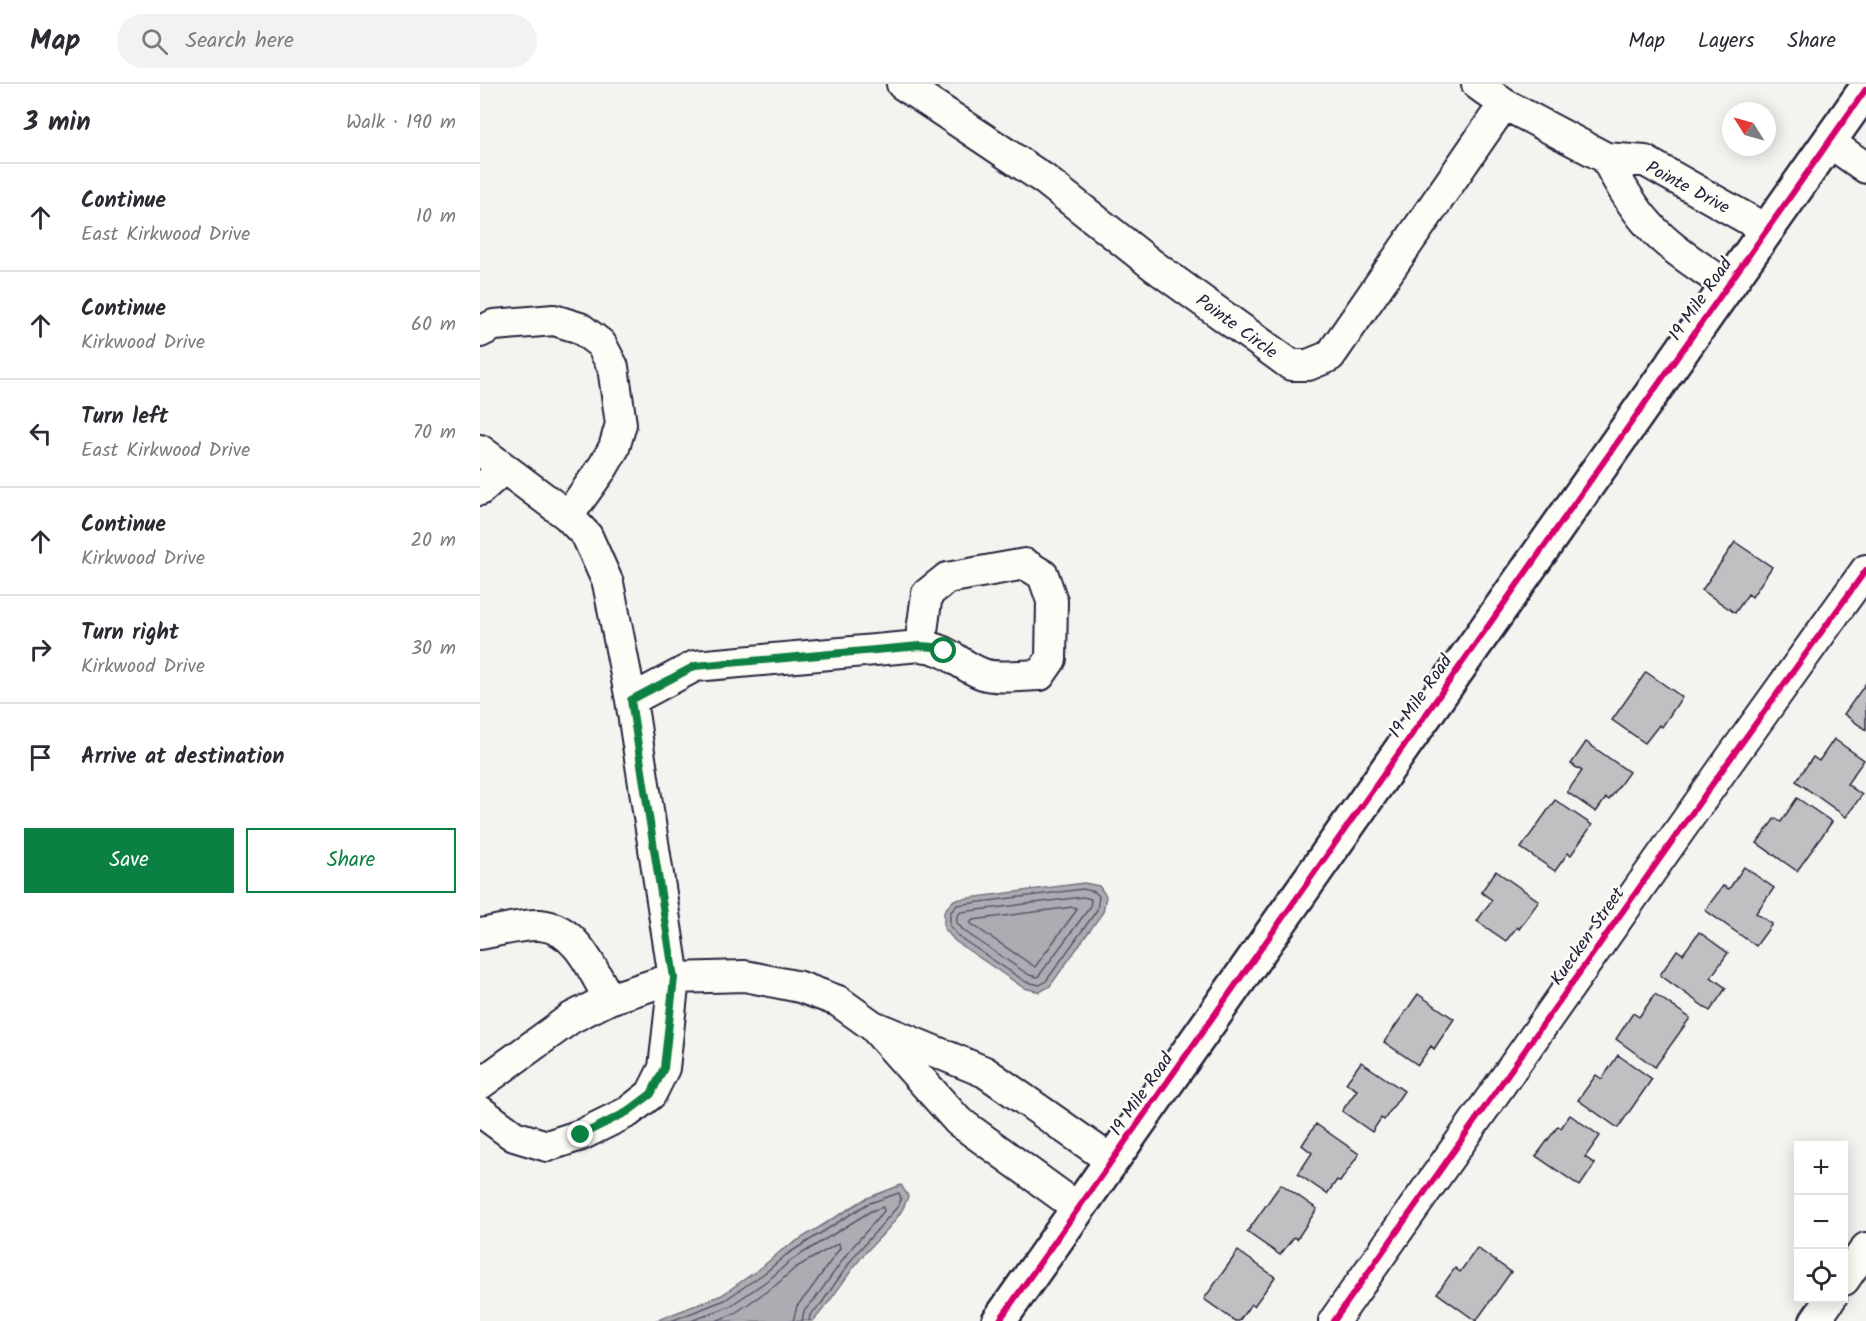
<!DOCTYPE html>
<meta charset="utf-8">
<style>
:root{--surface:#fff;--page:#f2f2f3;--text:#2b2b33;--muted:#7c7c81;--line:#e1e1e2;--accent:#0b8043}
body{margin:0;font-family:Kalam,sans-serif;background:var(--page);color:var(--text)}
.controls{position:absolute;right:18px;bottom:18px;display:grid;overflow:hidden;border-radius:0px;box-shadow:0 3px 15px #0003}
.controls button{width:54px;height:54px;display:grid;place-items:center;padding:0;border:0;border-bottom:2px solid var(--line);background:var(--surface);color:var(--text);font:30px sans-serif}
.compass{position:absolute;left:1242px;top:18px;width:54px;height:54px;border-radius:50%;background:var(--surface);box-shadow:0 3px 15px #0003;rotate:307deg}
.stop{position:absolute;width:18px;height:18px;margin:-14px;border:4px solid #0b8043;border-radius:50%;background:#fff}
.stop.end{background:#0b8043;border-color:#fff;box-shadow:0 2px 6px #0008}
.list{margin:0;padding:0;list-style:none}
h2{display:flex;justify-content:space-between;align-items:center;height:78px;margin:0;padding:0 24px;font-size:26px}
h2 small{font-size:20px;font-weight:400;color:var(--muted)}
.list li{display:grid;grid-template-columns:39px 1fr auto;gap:18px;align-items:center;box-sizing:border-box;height:108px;padding:0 24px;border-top:2px solid var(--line)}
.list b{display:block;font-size:22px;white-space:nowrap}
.list p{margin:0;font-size:20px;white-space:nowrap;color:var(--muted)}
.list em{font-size:20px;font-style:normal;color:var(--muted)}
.actions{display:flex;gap:12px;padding:18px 24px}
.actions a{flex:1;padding:14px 0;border:2px solid var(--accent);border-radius:0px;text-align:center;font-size:21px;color:var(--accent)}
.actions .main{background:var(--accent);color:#fff}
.icon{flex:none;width:33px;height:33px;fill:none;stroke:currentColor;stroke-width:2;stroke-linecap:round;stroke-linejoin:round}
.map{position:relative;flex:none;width:1386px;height:1237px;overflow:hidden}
header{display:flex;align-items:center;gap:36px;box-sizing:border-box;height:84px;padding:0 30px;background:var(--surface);border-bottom:2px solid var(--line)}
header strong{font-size:28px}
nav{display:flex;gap:33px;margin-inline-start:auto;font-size:21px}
.search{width:420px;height:54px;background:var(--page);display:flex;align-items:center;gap:15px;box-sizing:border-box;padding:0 21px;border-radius:33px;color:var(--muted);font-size:22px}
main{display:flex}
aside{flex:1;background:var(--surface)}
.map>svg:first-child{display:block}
.water{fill:#acacb2;stroke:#757582;stroke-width:1.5}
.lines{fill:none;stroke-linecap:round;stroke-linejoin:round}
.shore{stroke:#59596b;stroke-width:1.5}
.building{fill:#c0bfc2;stroke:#22223b;stroke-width:1.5}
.street-casing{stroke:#22223b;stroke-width:34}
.secondary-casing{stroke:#22223b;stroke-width:38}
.street{stroke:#fdfcf7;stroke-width:30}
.secondary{stroke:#fdfcf7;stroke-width:33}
.cycleway-casing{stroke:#fdfcf7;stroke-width:10}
.cycleway{stroke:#d6006c;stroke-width:6}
.route{stroke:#0b8043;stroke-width:8}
.labels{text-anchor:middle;stroke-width:5;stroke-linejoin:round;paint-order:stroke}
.street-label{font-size:18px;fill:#22223b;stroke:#fdfcf7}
</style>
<header>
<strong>Map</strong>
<div class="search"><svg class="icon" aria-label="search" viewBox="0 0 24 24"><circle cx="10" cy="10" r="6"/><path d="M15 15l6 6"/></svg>Search here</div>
<nav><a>Map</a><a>Layers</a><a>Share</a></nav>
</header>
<main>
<aside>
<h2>3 min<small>Walk · 190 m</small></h2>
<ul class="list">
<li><svg class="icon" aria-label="ahead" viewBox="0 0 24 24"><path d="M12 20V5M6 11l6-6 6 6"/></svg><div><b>Continue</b><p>East Kirkwood Drive</p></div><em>10 m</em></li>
<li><svg class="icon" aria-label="ahead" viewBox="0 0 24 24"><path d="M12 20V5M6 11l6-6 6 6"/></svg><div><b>Continue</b><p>Kirkwood Drive</p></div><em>60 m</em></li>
<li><svg class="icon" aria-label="left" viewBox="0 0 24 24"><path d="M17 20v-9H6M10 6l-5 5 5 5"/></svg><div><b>Turn left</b><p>East Kirkwood Drive</p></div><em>70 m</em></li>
<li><svg class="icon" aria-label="ahead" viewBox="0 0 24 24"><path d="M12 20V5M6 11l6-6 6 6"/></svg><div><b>Continue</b><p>Kirkwood Drive</p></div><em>20 m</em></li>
<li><svg class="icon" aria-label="right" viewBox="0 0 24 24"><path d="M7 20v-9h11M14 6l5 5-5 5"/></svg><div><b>Turn right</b><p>Kirkwood Drive</p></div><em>30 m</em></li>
<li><svg class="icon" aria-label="arrive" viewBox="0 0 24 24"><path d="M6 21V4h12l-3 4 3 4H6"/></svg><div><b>Arrive at destination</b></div></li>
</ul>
<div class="actions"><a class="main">Save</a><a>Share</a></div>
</aside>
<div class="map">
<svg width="1386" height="1237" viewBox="0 0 1386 1237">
<rect width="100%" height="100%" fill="#f4f3ef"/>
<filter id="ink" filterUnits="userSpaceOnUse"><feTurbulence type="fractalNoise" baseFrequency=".0167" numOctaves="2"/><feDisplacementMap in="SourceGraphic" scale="12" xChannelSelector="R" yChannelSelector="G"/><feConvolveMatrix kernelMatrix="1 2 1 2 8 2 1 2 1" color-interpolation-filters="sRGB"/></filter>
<g filter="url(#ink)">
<path class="water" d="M604,799L619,802L626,812L623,828L570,902L560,908L544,904L475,857L464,844V827L474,816Z
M421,1101L428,1112C421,1137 396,1155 381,1174C364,1195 351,1218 333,1237H175L242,1211L282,1183L302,1166L385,1115Z"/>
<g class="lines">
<path class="shore" d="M603,805L615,808L619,812L617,826L566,897L560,901L546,898L479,853L470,842V829L477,821Z
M603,813L611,815L610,823L558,893L549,891L484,847L477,839V832L481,828Z
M593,823L596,824V827L555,883L490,839L493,836Z
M191,1237L245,1216L286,1188L306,1171L387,1120L419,1109L421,1114L419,1121L375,1171L341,1220L330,1231L329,1237
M211,1237L250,1222L291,1194L310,1177L391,1127L403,1123L404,1127L369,1167L335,1215L324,1227L322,1237
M236,1237L255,1229L296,1201L315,1184L359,1159L360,1164L328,1209L317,1222L313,1237"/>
</g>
<path class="building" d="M1255,458L1292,483L1272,513L1268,510L1255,529L1222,506Z
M1166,588L1202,613L1182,643L1179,641L1165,659L1132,636Z
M1386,599V646L1364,630Z
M1354,655L1384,676L1367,700L1382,711L1366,733L1316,697L1333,673L1339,677Z
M1106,658L1149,688L1129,716L1126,714L1116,728L1087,708L1102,687L1091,680Z
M1317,714L1352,738L1317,787L1277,759L1295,734L1301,738Z
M1075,716L1112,741L1091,771L1088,769L1075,787L1041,764Z
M1264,783L1294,804L1276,829L1292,840L1276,862L1225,826L1243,802L1249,805Z
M1016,787L1059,817L1039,845L1037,843L1026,857L997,837L1012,816L1001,808Z
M1219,848L1248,869L1231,893L1246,904L1230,927L1180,891L1197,866L1203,870Z
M938,910L974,935L954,965L951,962L938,981L904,958Z
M1175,910L1210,934L1175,983L1136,955L1153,929L1159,933Z
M1138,971L1172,995L1138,1044L1098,1016L1116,991L1122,995Z
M881,978L924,1007L904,1036L901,1034L892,1048L862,1027L877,1006L866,999Z
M1090,1031L1120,1052L1105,1073L1115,1080L1100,1102L1056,1072L1078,1042L1081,1044Z
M836,1040L879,1070L860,1098L857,1096L847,1110L818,1090L832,1069L822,1061Z
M801,1100L837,1125L817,1155L814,1153L800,1171L767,1148Z
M997,1164L1031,1188L996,1237L957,1209L975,1184L980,1188Z
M758,1167L795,1193L774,1222L771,1220L759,1237H755L724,1215Z"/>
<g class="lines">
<defs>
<path id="street" d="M422,0L564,95L674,182L811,281H828L850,272L1024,20
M997,0L1024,20L1126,74
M1349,58L1386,84
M1247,202C1221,183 1190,165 1169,141C1151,121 1138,98 1126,74L1165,77L1287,146
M0,248L14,241L74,236L100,244L121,260L133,283L141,340L134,364L123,383L88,432
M0,366L88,432L107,452L128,499L151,616L194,894L184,984L171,1010L148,1028L101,1051L67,1062L34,1052L0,1027
M0,406L24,384
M151,616L215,582L440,562C469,564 478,581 503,590C516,595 545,591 560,591L571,575L572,517L563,491L545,480L467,494L447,510L440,562
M0,850C19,847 41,840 60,841C97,844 113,887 129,915
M0,1000L91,934L129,915L194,894L265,892L320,903L358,917L393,942
M598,1124L478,1037L393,942L505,988L632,1077
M1364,1196L1386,1164
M854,1237L1243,685L1386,486
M1335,1237L1351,1214"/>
<path id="secondary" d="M519,1237L1386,5"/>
</defs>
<use href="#street" class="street-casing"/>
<use href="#secondary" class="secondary-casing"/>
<use href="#street" class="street"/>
<use href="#secondary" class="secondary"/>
<defs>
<path id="cycleway" d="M519,1237L1386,5
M854,1237L1243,685L1386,486"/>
</defs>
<use href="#cycleway" class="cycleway-casing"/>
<use href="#cycleway" class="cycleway"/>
</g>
</g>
<g class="lines" filter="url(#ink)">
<path class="route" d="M101,1051L147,1028L171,1010L184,984L194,894L151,616L215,582L440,562L454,563L464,567"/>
</g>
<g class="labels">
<g class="street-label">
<text transform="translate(1208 103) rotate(28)" y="6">Pointe Drive</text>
<text transform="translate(1220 215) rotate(-55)" y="6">19 Mile Road</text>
<text transform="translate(757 242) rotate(36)" y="6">Pointe Circle</text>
<text transform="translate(940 612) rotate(-55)" y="6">19 Mile Road</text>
<text transform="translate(1107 852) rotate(-55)" y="6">Kuecken Street</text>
<text transform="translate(661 1010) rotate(-55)" y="6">19 Mile Road</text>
</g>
</g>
</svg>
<div class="controls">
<button>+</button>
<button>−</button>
<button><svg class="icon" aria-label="locate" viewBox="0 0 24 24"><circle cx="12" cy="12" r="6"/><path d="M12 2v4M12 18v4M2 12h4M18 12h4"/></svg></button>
</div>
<svg class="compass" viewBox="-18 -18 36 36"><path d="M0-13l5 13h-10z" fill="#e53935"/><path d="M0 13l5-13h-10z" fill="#7c7c81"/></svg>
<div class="stop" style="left:464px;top:567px"></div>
<div class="stop end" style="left:101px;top:1051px"></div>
</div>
</main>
